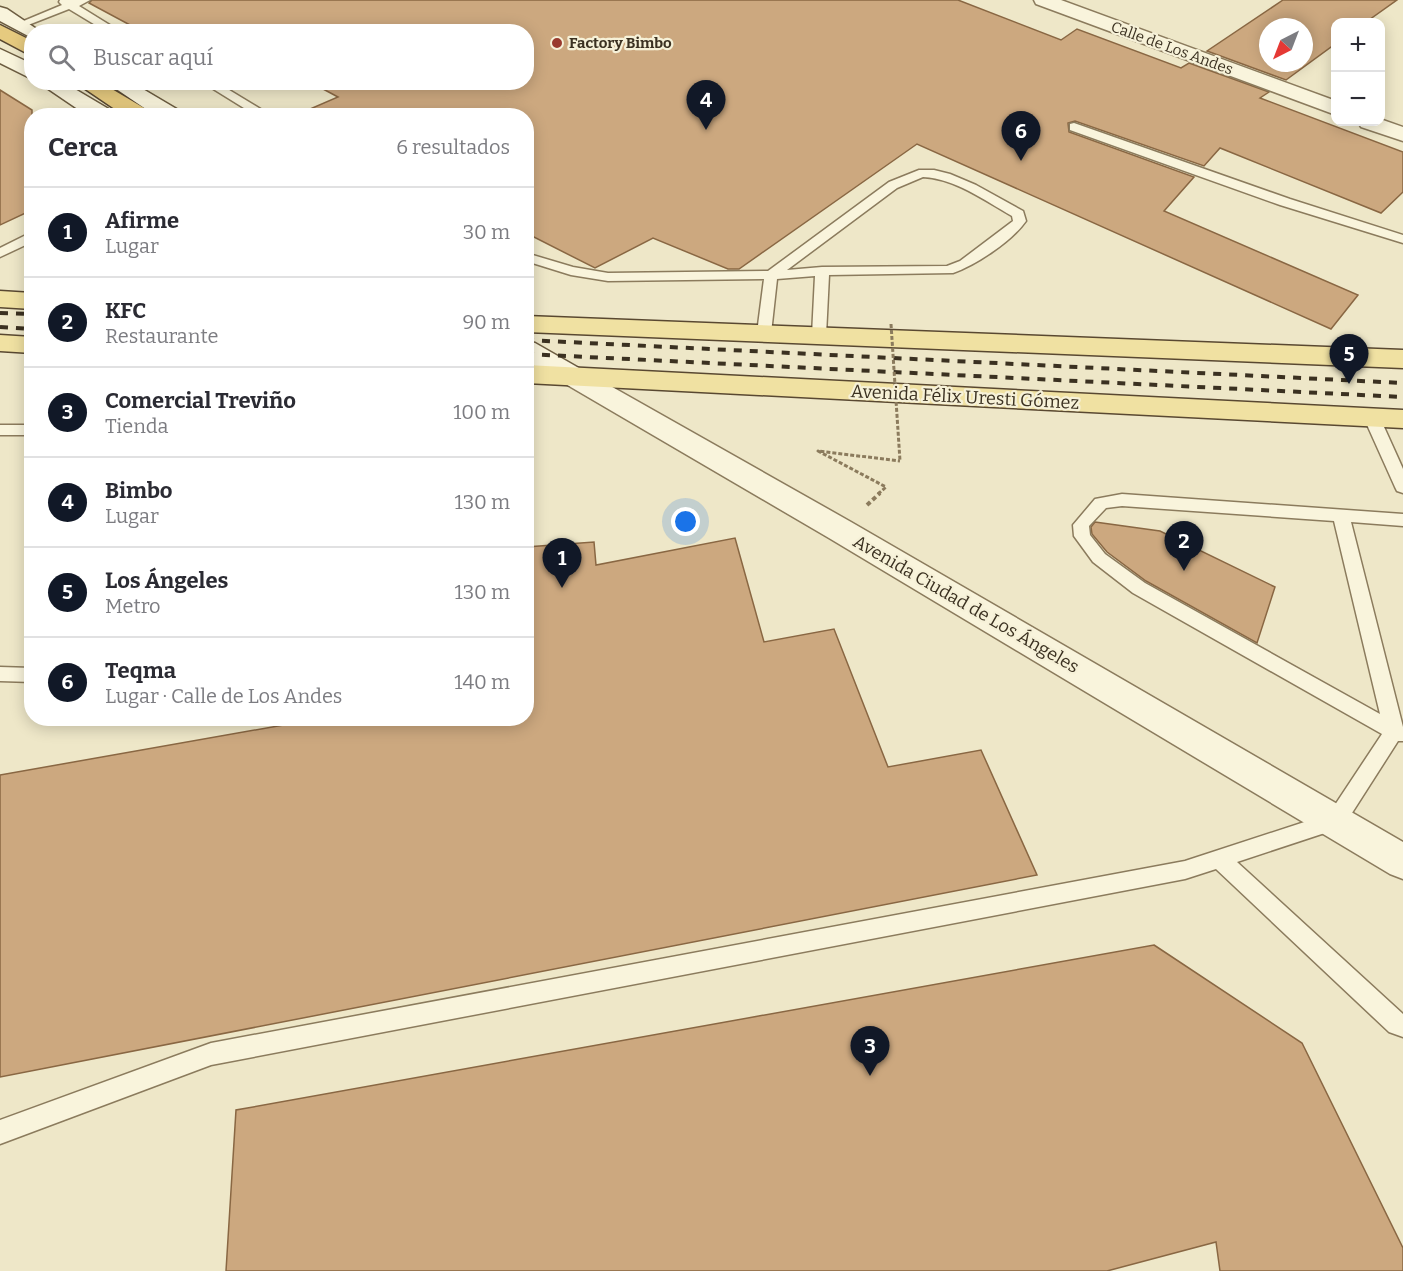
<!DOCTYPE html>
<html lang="es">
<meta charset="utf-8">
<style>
:root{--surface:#fff;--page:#f2f2f3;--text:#2b2b33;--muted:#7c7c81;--line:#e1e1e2;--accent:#111827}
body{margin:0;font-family:Bitter,serif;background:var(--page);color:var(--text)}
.controls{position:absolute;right:18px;top:18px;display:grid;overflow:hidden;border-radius:12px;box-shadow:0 3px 15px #0003}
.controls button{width:54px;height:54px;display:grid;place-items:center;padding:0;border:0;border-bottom:2px solid var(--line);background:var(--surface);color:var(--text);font:30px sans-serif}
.compass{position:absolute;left:1259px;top:18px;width:54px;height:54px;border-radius:50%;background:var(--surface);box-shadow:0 3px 15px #0003;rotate:222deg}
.you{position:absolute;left:686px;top:522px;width:21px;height:21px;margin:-15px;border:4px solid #fff;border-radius:50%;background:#1a73e8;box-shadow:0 0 0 9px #1a73e833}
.badge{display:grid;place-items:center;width:39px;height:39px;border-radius:50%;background:var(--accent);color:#fff;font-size:20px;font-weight:700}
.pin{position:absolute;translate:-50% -50px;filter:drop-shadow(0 2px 3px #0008)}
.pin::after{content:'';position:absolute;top:32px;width:21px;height:18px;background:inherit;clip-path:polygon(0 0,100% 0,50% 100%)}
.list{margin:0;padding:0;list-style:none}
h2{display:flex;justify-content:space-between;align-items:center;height:78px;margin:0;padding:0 24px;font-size:26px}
h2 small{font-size:20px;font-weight:400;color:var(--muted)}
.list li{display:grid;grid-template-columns:39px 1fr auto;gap:18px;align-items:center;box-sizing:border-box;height:90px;padding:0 24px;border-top:2px solid var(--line)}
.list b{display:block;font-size:22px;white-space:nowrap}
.list p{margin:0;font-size:20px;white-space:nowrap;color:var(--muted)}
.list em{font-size:20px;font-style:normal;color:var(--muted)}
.icon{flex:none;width:33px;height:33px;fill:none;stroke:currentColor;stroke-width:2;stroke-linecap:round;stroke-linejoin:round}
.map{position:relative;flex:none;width:1403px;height:1271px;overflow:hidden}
.search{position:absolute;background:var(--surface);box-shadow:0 3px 15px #0003;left:24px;top:24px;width:510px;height:66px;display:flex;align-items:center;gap:15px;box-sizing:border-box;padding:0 21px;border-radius:24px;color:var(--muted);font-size:22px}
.panel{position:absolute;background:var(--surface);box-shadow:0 3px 15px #0003;left:24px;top:108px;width:510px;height:618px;border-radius:24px}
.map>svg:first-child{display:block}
.building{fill:#cca87f;stroke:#896743;stroke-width:1.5;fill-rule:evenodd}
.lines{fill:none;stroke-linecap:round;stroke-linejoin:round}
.service-casing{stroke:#8b7b5d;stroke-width:3}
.minor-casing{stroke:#8b7b5d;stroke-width:3}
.tertiary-casing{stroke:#8b7b5d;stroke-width:3}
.secondary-casing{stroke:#6c5c40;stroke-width:3}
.primary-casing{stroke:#594831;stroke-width:3}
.trunk-casing{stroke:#594831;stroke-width:3}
.path-far1{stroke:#8b7b5d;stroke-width:3;stroke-dasharray:4 2;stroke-linecap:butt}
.path{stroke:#8b7b5d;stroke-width:4;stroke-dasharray:4.5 3;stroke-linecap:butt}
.service{fill:#f9f4dc;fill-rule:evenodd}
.minor{fill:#f9f4dc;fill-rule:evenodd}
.tertiary{fill:#f9f4dc;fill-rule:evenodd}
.secondary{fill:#f9f4dc;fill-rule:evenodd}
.primary{fill:#f0e1a2;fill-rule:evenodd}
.trunk{fill:#e6ca7f;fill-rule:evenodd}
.rail{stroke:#3b3121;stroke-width:4;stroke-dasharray:8 8;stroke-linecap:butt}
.path-bridge{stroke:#8b7b5d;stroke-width:3;stroke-dasharray:4 2;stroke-linecap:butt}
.poi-dot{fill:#993a2e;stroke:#f6f1d8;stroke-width:2}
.labels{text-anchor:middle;stroke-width:4.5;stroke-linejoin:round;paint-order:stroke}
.far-poi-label{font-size:15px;font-weight:bold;fill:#3b3121;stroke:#f6f1d8;text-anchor:start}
.far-street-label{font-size:15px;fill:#3b3121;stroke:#f6f1d8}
.street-label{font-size:18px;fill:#3b3121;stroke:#f6f1d8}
</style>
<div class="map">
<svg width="1403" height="1271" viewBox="0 0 1403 1271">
<rect width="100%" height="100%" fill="#eee7c8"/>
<path class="building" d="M92,0H958L1061,40L1077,29L1181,68L1189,63L1269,92L1260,98L1403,152V192L1381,213L1220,148L1204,166L1075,121L1068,123L1069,132L1194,177L1164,211L1358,295L1331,329L917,144L739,269H728L653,238L595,268L526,233V116H294L338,97L310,82H526V32H143L89,3Z
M1283,0H1397L1366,22H1335V44L1286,80L1207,51ZM1268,27H1304V63H1268Z
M0,90L32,110V210L0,225Z
M1095,522L1160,531L1275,587L1257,643L1146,581L1107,552L1092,534L1091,527Z
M735,538L764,642L834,629L888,767L981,750L1037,875L0,1077V775L323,718H526V547L594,542L596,565Z
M1154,945L1302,1043L1403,1248V1271H1220L1216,1242L1107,1271H226L236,1110Z"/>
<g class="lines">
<defs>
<path id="service" d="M60,0H90L79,6L121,32H107L69,9L23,27H15L14,25L62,5L59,2Z
M202,82H216L272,116H257Z
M1074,123L1290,199L1403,235V243L1280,205L1070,130V124Z
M919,170H934L950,174L976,185L1023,211L1026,221C1012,241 976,265 953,273L829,275L826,335L819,339L812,335L815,276L777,279L771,333L764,337L757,333L764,279L608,281L571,275L526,261V253L573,267L608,273L768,271L889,182ZM923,177C956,179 984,200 1012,216L1013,221L960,261L947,266L822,267L787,270L897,188Z
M32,232V242L0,257V248Z
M1372,413L1380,418L1403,469V493L1397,491L1395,487L1364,418Z
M0,425H32V435H0Z
M1122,494L1403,514V526L1351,522L1403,727V741H1398L1343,827L1237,862L1403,1014V1037L1389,1032L1216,869L1185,879L211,1065L0,1144V1120L211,1043L1185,861L1329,814L1382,734L1133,593L1093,562L1074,536L1073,525L1095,499ZM1122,506L1334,521L1380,714L1145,583L1105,554L1090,535L1089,526L1106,508Z
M0,667L32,668V682L0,681Z"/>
<path id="minor" d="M1034,0H1061L1336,101V115L1036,4Z
M1380,119L1403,127V141L1361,127L1358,122H1380Z"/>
<path id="tertiary" d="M574,368L584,371L851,522L1403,842V879L1390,874L829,538L564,383L560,377L564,371Z"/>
<path id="secondary" d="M0,7L7,9L41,32H32V38L0,21Z
M0,49L32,64V79L0,63Z
M38,82H63L112,111L114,116H88Z
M106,82H131L180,111L182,116H156Z
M526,341L535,343L584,371L588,377L584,383C563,389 544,371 526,361Z"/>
<path id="primary" d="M0,291L32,293V309L0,307Z
M526,316L1403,350V368L526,332Z
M0,335L32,337V353L0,351Z
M526,365L1403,410V428L526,383Z"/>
<path id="trunk" d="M0,25L32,41V56L0,39Z
M75,82H100L149,111L151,116H125Z"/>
</defs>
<use href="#service" class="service-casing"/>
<use href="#minor" class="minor-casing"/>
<use href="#tertiary" class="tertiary-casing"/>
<use href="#secondary" class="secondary-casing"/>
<use href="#primary" class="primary-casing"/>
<use href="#trunk" class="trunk-casing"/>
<path class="path-far1" d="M878,494L886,487L818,451L900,461"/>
<path class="path" d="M867,505L880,493"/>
<use href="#service" class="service"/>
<use href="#minor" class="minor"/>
<use href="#tertiary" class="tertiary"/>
<use href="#secondary" class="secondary"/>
<use href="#primary" class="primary"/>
<use href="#trunk" class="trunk"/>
<path class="rail" d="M0,313L32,314
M0,327L32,329
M526,340L1403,383
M526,354L1403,397"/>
<path class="path-bridge" d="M891,324L900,461"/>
</g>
<circle class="poi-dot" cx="557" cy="43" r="6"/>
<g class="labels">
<g class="far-poi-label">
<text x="569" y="48">Factory Bimbo</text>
</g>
<g class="far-street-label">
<text transform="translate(1172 48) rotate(20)" y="5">Calle de Los Andes</text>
</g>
<g class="street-label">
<text transform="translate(965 397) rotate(3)" y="6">Avenida Félix Uresti Gómez</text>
<text transform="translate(966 604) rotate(30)" y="6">Avenida Ciudad de Los Ángeles</text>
</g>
</g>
</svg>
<div class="controls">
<button>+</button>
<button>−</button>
</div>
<svg class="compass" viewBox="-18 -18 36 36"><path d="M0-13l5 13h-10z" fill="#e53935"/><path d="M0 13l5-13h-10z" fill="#7c7c81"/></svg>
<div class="you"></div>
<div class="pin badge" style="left:562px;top:588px">1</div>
<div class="pin badge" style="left:1184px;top:571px">2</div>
<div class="pin badge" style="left:870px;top:1076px">3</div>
<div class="pin badge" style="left:706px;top:130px">4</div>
<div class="pin badge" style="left:1349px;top:384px">5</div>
<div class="pin badge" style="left:1021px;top:161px">6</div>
<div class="search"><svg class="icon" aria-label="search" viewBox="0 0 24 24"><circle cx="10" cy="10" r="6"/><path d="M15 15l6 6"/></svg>Buscar aquí</div>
<section class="panel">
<h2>Cerca<small>6 resultados</small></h2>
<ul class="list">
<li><span class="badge">1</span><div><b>Afirme</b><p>Lugar</p></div><em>30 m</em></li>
<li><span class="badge">2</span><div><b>KFC</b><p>Restaurante</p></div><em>90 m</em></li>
<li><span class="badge">3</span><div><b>Comercial Treviño</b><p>Tienda</p></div><em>100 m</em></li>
<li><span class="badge">4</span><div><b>Bimbo</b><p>Lugar</p></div><em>130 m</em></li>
<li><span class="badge">5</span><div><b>Los Ángeles</b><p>Metro</p></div><em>130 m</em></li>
<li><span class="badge">6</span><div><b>Teqma</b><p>Lugar · Calle de Los Andes</p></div><em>140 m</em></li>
</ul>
</section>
</div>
